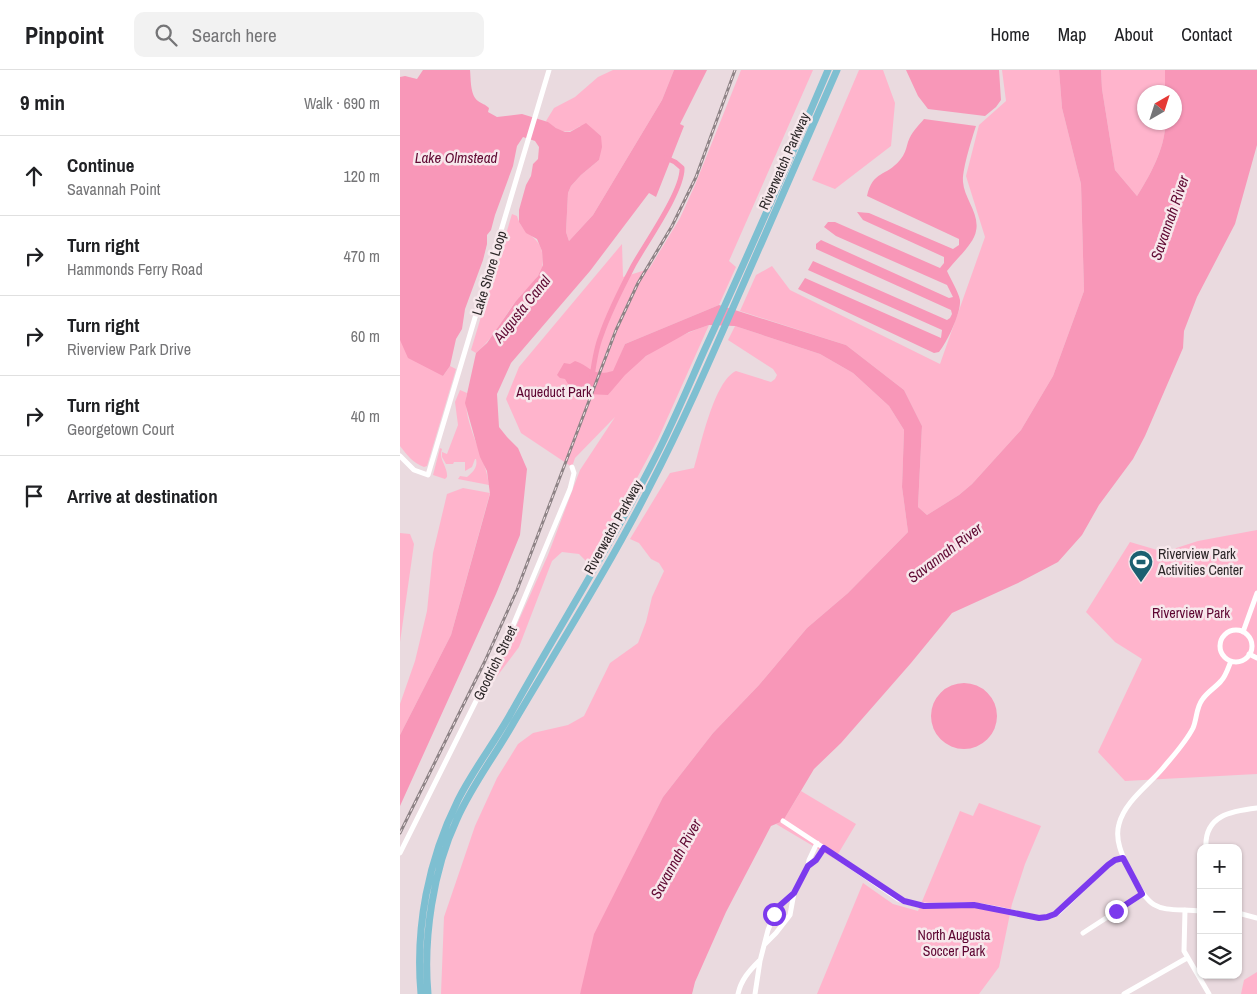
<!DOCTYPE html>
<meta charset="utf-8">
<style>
:root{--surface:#fff;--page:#f2f2f2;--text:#202124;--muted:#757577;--line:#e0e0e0}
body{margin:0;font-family:"Archivo Narrow",sans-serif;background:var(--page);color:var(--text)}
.controls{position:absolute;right:15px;bottom:15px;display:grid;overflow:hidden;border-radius:10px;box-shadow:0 1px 4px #0004}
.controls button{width:45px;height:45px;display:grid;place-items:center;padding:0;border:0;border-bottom:1px solid var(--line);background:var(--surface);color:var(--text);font:25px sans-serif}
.compass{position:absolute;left:737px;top:15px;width:45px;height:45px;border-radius:50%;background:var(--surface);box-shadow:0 1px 4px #0004;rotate:39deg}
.stop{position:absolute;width:15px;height:15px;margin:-11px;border:4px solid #7c3aed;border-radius:50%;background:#fff}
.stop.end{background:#7c3aed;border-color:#fff;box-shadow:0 1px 5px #0008}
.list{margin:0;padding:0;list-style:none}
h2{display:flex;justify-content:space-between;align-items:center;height:65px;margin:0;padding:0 20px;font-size:21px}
h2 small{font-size:16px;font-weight:400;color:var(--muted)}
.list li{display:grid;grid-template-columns:32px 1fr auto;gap:15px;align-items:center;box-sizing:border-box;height:80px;padding:0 20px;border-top:1px solid var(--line)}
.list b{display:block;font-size:19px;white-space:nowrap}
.list p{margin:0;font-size:16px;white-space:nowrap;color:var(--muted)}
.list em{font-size:16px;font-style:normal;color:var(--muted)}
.icon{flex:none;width:28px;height:28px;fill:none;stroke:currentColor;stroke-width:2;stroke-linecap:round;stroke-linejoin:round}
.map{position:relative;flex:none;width:857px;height:924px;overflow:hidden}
header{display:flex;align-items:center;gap:30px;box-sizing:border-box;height:70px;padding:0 25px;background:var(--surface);border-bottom:1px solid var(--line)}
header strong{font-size:24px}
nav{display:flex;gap:28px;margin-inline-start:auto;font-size:18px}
.search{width:350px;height:45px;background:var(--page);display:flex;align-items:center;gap:12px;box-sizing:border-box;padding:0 18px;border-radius:10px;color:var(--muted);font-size:19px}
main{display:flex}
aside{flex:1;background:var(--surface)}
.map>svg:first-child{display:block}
.green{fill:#ffb4cc}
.water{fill:#f897b8}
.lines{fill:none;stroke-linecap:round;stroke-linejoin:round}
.canal{stroke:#f897b8;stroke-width:5}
.minor{stroke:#fff;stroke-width:5}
.major{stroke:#7ebfd1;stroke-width:7}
.rail-casing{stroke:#8e8386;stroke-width:3}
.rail{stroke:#f7e8ec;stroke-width:1;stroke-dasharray:4;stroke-linecap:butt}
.route{stroke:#7c3aed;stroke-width:6}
.labels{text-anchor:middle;stroke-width:5;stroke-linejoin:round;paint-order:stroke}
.street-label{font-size:14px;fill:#2c2728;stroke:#f7e8ec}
.park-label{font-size:14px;fill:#5d0531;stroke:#f7e8ec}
.poi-label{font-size:14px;fill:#2c2728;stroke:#f7e8ec;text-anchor:start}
.water-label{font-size:15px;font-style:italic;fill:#600a33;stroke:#f7e8ec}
</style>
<header>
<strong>Pinpoint</strong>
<div class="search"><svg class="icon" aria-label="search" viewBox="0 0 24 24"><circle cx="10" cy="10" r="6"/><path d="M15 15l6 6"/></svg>Search here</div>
<nav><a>Home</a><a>Map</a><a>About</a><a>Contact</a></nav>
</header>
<main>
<aside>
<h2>9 min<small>Walk · 690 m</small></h2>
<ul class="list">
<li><svg class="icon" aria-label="ahead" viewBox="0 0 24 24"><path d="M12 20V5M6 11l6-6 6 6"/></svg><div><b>Continue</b><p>Savannah Point</p></div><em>120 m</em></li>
<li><svg class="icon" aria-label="right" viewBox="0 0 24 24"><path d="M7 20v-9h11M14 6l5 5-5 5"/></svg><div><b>Turn right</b><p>Hammonds Ferry Road</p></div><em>470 m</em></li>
<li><svg class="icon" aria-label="right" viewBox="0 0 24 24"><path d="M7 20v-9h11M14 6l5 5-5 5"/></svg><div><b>Turn right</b><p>Riverview Park Drive</p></div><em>60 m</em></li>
<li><svg class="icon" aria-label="right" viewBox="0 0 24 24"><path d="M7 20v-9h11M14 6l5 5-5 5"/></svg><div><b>Turn right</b><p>Georgetown Court</p></div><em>40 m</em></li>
<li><svg class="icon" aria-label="arrive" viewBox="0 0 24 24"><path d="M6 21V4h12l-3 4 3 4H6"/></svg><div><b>Arrive at destination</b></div></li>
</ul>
</aside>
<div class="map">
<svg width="857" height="924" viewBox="0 0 857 924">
<rect width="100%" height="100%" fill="#eadadf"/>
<path class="green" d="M213,0H274L262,30L193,145L169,171L166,162L168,123L171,116L181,105L199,90L201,66L195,61L180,56C165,66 160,61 146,51L154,38L175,27L198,7Z
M341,0H413L329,191L336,197L319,235L225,274L214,301L208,325C213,318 219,310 225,304C248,281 278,265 309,255L258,369L190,495L179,484L162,482L152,491L119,577L89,617L148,485L180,400L215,347L175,388L172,397L121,363L106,329L119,297L222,174L223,207L249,199L280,148L295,115Z
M459,0H483L495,33L491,76L435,119L412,110Z
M602,0H659L662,38L681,114L684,221L653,306L621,360L572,414L559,425L527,445L518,437L522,356L504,320L446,275L340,241L356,205L372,196L390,220L540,294L585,167L566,106L579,55L606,31Z
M701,0H765V22H744V52L765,53C766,76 750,106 737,126L715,100L702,19Z
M112,144L117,146C122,165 139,165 142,182C143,187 143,193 142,198C137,211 125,220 116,231C103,248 93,269 76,283L71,280Z
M335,256L420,284L453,303L489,336L504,360L502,417L508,462L448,523L407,558L359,615L313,663L263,727L234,785L180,924H41L44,847L75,756L97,708L118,674L133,663L168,655L184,646L210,593L238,573L246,552L252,527L264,501L259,493L251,489L239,473L230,469L270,403L294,398C301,375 314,311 336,301L371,312L375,309L377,305L373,299L328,270Z
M0,270L43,306L50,296L56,299L27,396L24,397C13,393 7,385 0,376Z
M60,320L67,323C61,351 86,386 89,415L58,409L60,406L67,407C73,402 78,397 76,389H75L72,397L65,401V392H54L53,394H46L42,387V382L47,384L58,355L55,332Z
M40,378L42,379C38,390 48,396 47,407L45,409L33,405Z
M63,418L90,423L51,565L0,665V634L15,591L27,541L33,483L47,424Z
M857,460V704L725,711L698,682L742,589L715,572L686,542L730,472L764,482L798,471Z
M0,463L10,464L14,474L0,572Z
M401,721L456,754L435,789L376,754L383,751Z
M579,733L641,756L625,794L612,834L599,897L579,924H417L463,813L493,834L518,841L560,741L573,746Z
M857,902V924H841L844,910Z"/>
<path class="water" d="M23,0H70C71,9 70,25 78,31C82,34 85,34 89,38L88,42L97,47L122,44L148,52L156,58L165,62H170L186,53L201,66L202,77L199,90L181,105L171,116L168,123L166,162L169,171L193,145L262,30L274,0H307L280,54L284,56L256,127L249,123L190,201L111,293L97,324L99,357L107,367L118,378L127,399L120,465L96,524L0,736V665L51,565L90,424L87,401L80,387L65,333L76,283L87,273L116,231L138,206L143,195L142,181L137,169L126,163L119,152V140L126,115L131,106L133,94L138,89L139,77L135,71L123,67L117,76L113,96L95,145L91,160L87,165V174L83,190L65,239L62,259L56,269L50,296L43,306L8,288L0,270V7L5,6L17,9Z
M506,0H599L601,30L596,37L585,46L528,39L518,26Z
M659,0H701L702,19L715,100L737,126C750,106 766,76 765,53L774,52V22H765V0H857V75L835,154L797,227L784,261L783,278L745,366L733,389L699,435L682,465L658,492L618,513L552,543L511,593L441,673L414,699L383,751L371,756L326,842L295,912L292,924H180L194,864L263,727L313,663L359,615L407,558L448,523L508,462L502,417L504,360L489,336L453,303L420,284L335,256L309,255L289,262L246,286L225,305L208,325L187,324L178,316L168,314L165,309L160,308L157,305L164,293L170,294L175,291C192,297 192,307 213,301L225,274L319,235L446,275L504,320L522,356L518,437L527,445L559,425L572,414L621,360L653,306L684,221L681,114L662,38Z
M524,49L576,56C572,68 562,100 563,112C564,128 580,144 576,161C574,174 555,190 547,201C551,210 558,221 560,230C561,243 547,272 539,282L534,283L398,219L405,208L541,268L542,260L408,200L413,191L547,250L550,248L552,244L551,240L416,179V174L421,170L549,228L553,227L547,215L436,166L424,157L428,152H435L540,198L544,193V187L463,150L457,142L469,143L553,179L559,175V169L467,126C473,100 486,107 500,90C505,84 506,79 508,72C511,63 518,56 524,49Z
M531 646a33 33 0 1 1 66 0a33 33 0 1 1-66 0Z"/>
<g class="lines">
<path class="canal" d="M192,307C194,293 196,278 201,266C209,242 221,219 233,196C245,174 283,121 282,98L275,92L266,88"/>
<path class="minor" d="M0,386L14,400L28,405L149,0
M820 576a16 16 0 1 1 32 0a16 16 0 1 1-32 0Z
M843,562L857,523
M849,584L857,588
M383,751L424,778L498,829C523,840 549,833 574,835C596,837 618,844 639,848L651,846L659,842L708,795L715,790L723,788
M806,778C804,745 832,741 857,738
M0,783L109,565L170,419L174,403L172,397
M408,796L416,790L424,778
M785,840L784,881L809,924
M801,841C758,838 753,845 731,804C724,789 714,771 719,754C725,731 749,715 763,698C773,686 786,672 793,658C797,649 796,638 802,630C807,622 815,618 821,611C826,606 828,598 831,591
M838,843L857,848
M683,863L743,824
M365,874L376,863L390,845L394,823L408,796L409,790L417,773
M338,924C341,910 349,901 359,891
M355,924L360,891L368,860L377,838L393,823
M724,924L787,888"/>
<path class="major" d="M21,924C15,858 28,790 58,730C73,700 95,672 111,643C159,557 211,475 255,388C273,353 288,317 304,281C347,188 388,94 428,0
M28,924C23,868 33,800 57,749C72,715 96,684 114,652C160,574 209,497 250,416C291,337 325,255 361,174C386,116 412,58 437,0"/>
<defs>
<path id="rail" d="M0,763L85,591L117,520L216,260L238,213L272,156L296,107L335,0"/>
</defs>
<use href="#rail" class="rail-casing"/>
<use href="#rail" class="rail"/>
</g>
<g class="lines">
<path class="route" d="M374,844L377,838L394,823L408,796L416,790L424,778L504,831L524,836L574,835L639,848L647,847L655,844L708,795L715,790L723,788L742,824L716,841"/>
</g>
<defs>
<symbol id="stadium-pin" viewBox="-11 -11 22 30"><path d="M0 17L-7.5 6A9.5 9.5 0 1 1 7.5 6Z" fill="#1b5f71" stroke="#f7e8ec"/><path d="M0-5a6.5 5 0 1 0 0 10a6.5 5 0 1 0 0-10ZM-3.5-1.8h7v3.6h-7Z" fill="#fff"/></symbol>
</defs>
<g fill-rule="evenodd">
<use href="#stadium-pin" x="727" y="478" width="28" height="38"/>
</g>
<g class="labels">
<g class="street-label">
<text transform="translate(384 91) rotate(-66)" y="5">Riverwatch Parkway</text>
<text transform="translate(89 203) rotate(-73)" y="5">Lake Shore Loop</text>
<text transform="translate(213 457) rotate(-61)" y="5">Riverwatch Parkway</text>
<text transform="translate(95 593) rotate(-64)" y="5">Goodrich Street</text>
</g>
<g class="park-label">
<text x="154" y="327">Aqueduct Park</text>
<text x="791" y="548">Riverview Park</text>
<text x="554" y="870">North Augusta<tspan x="554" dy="16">Soccer Park</tspan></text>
</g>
<g class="poi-label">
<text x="758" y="489">Riverview Park<tspan x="758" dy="16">Activities Center</tspan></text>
</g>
<g class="water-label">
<text x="56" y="93">Lake Olmstead</text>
<text transform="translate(770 148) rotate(-71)" y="5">Savannah River</text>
<text transform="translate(122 239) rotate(-51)" y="5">Augusta Canal</text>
<text transform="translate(545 483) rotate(-37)" y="5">Savannah River</text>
<text transform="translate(276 789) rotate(-61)" y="5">Savannah River</text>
</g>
</g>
</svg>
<div class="controls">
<button>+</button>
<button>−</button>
<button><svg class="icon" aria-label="layers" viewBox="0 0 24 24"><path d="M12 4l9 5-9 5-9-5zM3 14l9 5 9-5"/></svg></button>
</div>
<svg class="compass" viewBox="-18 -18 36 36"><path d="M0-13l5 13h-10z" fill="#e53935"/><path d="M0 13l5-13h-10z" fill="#757577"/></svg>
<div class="stop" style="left:374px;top:844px"></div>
<div class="stop end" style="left:716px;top:841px"></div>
</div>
</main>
